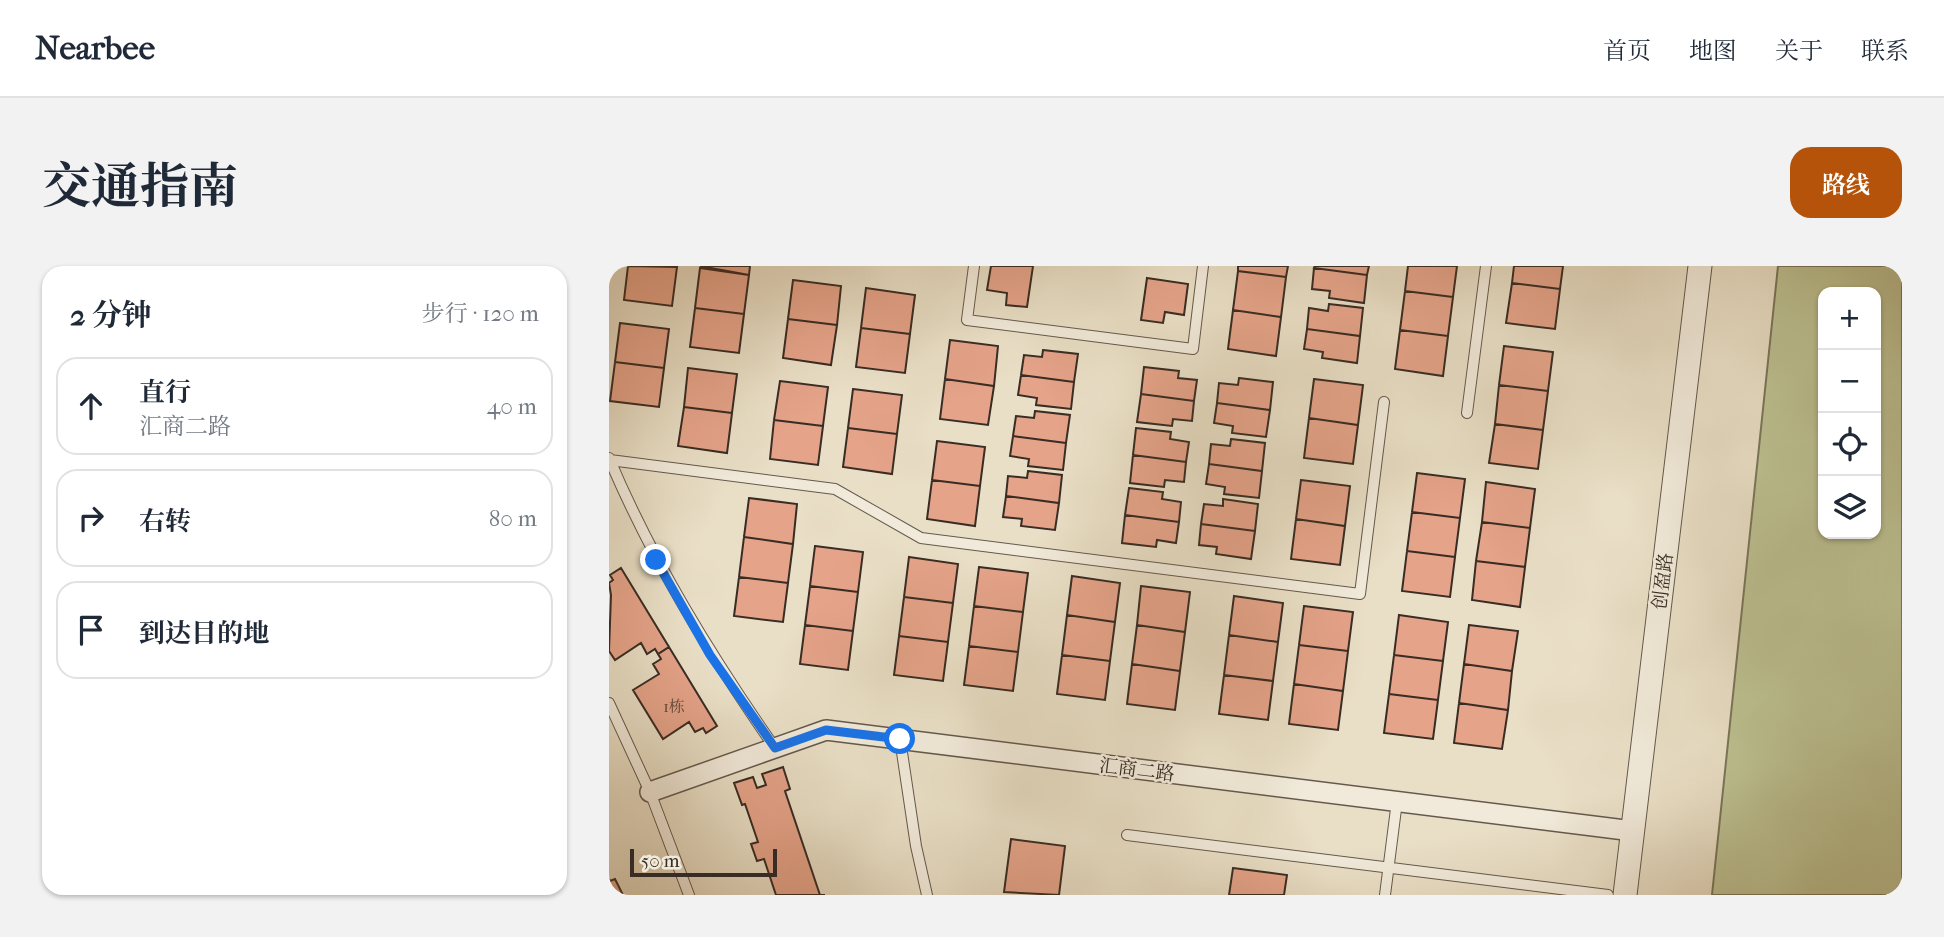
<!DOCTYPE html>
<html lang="zh">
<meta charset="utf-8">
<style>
:root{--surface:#fff;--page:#f2f2f3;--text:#1f2937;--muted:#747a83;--line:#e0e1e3;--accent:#b45309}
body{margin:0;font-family:"IM FELL French Canon","Noto Serif SC",serif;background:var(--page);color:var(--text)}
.controls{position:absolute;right:21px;top:21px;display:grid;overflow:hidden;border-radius:14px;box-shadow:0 2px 5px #0004}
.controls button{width:63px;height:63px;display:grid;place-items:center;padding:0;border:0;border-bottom:2px solid var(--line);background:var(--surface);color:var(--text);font:35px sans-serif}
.scale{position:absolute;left:21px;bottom:18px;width:147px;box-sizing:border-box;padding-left:7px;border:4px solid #382c24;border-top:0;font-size:19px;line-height:24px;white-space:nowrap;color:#382c24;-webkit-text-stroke:5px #f1eada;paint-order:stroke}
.stop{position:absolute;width:21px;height:21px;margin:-16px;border:5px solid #1a73e8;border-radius:50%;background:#fff}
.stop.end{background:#1a73e8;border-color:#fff;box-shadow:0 2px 7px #0008}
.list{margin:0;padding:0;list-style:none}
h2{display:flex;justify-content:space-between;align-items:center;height:91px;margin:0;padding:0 28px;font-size:30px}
h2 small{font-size:23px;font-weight:400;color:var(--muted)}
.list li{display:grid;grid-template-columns:46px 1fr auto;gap:21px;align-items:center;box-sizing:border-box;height:98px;margin:0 14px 14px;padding:0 14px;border:2px solid var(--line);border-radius:21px}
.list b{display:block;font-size:26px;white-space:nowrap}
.list p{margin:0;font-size:23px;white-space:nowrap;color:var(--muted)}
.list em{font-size:23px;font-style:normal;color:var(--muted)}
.icon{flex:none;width:38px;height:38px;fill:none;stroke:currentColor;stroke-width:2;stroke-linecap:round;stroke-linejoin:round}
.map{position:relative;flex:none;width:1293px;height:629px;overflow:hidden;border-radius:21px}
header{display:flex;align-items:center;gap:42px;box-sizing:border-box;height:98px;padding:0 35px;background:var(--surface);border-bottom:2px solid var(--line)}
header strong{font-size:33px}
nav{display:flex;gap:38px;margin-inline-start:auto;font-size:24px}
.intro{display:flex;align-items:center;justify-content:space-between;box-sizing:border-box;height:168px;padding:0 42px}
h1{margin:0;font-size:49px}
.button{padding:18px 32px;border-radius:21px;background:var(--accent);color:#fff;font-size:24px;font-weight:700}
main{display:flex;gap:42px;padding:0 42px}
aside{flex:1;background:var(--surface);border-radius:21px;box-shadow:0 2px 5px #0004}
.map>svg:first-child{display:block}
.green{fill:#bcc091;stroke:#7a765a;stroke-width:2;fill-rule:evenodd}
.building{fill:#e5a389;stroke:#382c24;stroke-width:2}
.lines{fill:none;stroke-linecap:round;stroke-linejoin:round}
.service-casing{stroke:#64594c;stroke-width:12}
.minor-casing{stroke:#64594c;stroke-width:22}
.tertiary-casing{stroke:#64594c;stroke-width:25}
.service{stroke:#f1eada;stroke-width:10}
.minor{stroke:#f1eada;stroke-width:19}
.tertiary{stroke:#f1eada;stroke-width:23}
.route{stroke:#1a73e8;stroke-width:9}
.labels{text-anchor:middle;stroke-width:5;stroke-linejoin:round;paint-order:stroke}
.number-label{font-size:16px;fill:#634a3d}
.street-label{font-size:19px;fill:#382c24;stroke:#f1eada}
</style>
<header>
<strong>Nearbee</strong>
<nav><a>首页</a><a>地图</a><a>关于</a><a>联系</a></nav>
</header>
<div class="intro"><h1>交通指南</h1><a class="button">路线</a></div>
<main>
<aside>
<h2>2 分钟<small>步行 · 120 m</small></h2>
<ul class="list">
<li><svg class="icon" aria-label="ahead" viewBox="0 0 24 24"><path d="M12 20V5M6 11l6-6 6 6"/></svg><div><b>直行</b><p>汇商二路</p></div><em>40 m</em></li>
<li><svg class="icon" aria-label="right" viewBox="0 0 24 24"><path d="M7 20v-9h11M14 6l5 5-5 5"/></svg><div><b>右转</b></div><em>80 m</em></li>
<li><svg class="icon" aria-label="arrive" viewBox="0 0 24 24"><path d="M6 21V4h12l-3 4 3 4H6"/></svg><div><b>到达目的地</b></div></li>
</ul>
</aside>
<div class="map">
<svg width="1293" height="629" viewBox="0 0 1293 629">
<rect width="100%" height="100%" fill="#e9dfc6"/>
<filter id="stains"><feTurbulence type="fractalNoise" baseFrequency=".00286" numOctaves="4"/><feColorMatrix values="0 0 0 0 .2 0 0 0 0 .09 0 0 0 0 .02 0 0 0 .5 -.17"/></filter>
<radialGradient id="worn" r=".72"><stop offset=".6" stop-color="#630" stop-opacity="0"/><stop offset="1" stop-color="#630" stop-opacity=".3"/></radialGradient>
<path class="green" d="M1169,0H1293V629H1103ZM1214,26H1267V268H1214Z"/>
<path class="building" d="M19,0L68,1L63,40L15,34Z
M91,0H141L140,9Z
M382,0H424L418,41L397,39L398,27L378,24Z
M629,0H679L677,11L629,5Z
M706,0H760L758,9L705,2Z
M799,0H848L844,31L796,25Z
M905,0H954L951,23L903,17Z
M91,2L140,9L135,48L86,42Z
M705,2L758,9L755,37L720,32L721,25L703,23Z
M629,5L677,11L672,51L624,44Z
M538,12L579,18L575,49L556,46L554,57L532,54Z
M184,14L232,20L228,59L179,53Z
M903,17L951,23L946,63L897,57Z
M257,22L306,29L301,68L252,62Z
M796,25L844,31L839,70L791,64Z
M720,38L754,42L751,70L698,63L700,42L719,45Z
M86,42L135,48L130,87L81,81Z
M624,44L672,51L667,90L619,83Z
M179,53L228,59L222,99L174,92Z
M11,57L60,63L55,102L6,96Z
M252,62L301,68L296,107L247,101Z
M698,63L751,70L748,97L713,92L714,86L695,83Z
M791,64L839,70L834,110L786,103Z
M341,74L389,80L385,120L336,113Z
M895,80L944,86L939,125L890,119Z
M434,84L469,88L465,116L412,109L415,89L433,91Z
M6,96L55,102L50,141L1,135Z
M535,101L570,105L569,112L588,114L585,135L532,128Z
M79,102L128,108L123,147L75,141Z
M412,109L465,116L462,143L427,139L428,132L409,129Z
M630,112L664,116L661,144L608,137L610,117L629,119Z
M336,113L385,120L379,159L331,153Z
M705,113L754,119L749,159L700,152Z
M171,115L219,121L214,160L165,154Z
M890,119L939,125L934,164L886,158Z
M244,123L293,129L288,168L239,162Z
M532,128L585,135L583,155L564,153L563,160L528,156Z
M608,137L661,144L657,171L623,167L624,160L605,157Z
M75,141L123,147L118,187L69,180Z
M426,145L461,149L457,177L404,170L407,150L425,152Z
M700,152L749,159L744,198L695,192Z
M165,154L214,160L209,199L161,193Z
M886,158L934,164L929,203L880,197Z
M239,162L288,168L283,208L234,201Z
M527,162L562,166L561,173L580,176L577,196L524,189Z
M404,170L457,177L454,204L419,200L420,193L401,190Z
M622,173L656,177L653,205L600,198L602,178L621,180Z
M328,175L376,181L371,220L323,214Z
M524,189L577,196L575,216L556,214L555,221L521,217Z
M600,198L653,205L650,232L615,228L616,221L597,218Z
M419,205L453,209L450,237L397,230L399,210L418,212Z
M808,207L856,213L851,252L803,246Z
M323,214L371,220L366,260L318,253Z
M692,214L741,220L736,260L687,253Z
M877,216L926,223L921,262L873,256Z
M520,222L554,226L553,233L572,236L570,256L516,249Z
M397,230L450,237L446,264L412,260L413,253L394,251Z
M140,232L188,238L184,278L135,271Z
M614,233L649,238L646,265L592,258L595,238L614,240Z
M803,246L851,252L846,291L798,285Z
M516,249L570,256L567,277L548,274L547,281L513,277Z
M687,253L736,260L731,299L682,293Z
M873,256L921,262L916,301L867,295Z
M592,258L646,265L642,293L607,288L608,281L590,279Z
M135,271L184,278L179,317L130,311Z
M206,280L254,286L249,326L201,320Z
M798,285L846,291L841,331L793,325Z
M300,291L349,298L344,337L295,331Z
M867,295L916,301L911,341L863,334Z
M370,301L419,307L414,346L365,340Z
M12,302L60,381L49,388L46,383L38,388L32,377L6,394L0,385L2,329L0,317L4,314L1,309Z
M463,310L511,317L506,356L458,349Z
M130,311L179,317L174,356L125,350Z
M201,320L249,326L244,365L196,359Z
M532,320L581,326L576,366L528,359Z
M625,330L674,337L669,376L620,369Z
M295,331L344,337L339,376L290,370Z
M365,340L414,346L409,386L360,380Z
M695,340L744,346L739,385L690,379Z
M458,349L506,356L501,395L453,389Z
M790,349L839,356L834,395L785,389Z
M196,359L244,365L239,404L191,398Z
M528,359L576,366L571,405L523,398Z
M860,359L909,365L903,405L855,398Z
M620,369L669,376L664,415L615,409Z
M290,370L339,376L334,415L285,409Z
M690,379L739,385L734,425L685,418Z
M360,380L409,386L404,425L355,419Z
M60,381L108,460L97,467L94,462L86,466L80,456L54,473L24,424L50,408L44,398L52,393L49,388Z
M453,389L501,395L496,434L448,428Z
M785,389L834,395L829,434L780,428Z
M523,398L571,405L566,444L518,438Z
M855,398L903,405L899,444L850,437Z
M615,409L664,415L659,454L610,448Z
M685,418L734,425L729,464L680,458Z
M780,428L829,434L824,473L775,467Z
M850,437L899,444L893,483L845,477Z
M174,501L181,523L176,525L211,629H216H167L155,593L148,595L142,578L149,576L136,538L133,539L125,517L144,511L148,522L157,519L153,508Z
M402,573L456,580L450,629L395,626Z
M624,602L678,609L675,629H620Z
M0,613L1,615L6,613L14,629H0Z"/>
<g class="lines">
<defs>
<path id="service" d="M365,0L358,54L584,83L594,0
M858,147L877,0
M0,192C44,296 102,390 166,482
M1,194L226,223L312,272L751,328L775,136
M0,437L41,526L80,629
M291,473L307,580L318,629
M518,569L999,629
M776,629L788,535"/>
<path id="minor" d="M41,526L217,464L1024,565"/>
<path id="tertiary" d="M1016,629L1091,0"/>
</defs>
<use href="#service" class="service-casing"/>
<use href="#minor" class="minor-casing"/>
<use href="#tertiary" class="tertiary-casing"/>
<use href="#service" class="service"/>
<use href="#minor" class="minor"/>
<use href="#tertiary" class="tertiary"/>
</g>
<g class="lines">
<path class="route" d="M47,294L101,389L166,482L217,464L291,473"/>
</g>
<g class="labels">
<g class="number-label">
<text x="65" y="446">1栋</text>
</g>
<g class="street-label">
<text transform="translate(1053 315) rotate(-83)" y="7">创盈路</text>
<text transform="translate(528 503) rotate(7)" y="7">汇商二路</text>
</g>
</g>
<rect width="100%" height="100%" filter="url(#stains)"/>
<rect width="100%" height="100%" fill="url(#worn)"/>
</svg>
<div class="controls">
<button>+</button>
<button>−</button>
<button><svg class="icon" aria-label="locate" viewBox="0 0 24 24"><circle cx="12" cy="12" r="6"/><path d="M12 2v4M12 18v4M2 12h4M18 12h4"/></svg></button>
<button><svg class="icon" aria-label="layers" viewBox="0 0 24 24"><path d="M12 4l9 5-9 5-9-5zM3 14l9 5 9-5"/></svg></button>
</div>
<div class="scale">50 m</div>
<div class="stop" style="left:291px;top:473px"></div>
<div class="stop end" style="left:47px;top:294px"></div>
</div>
</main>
